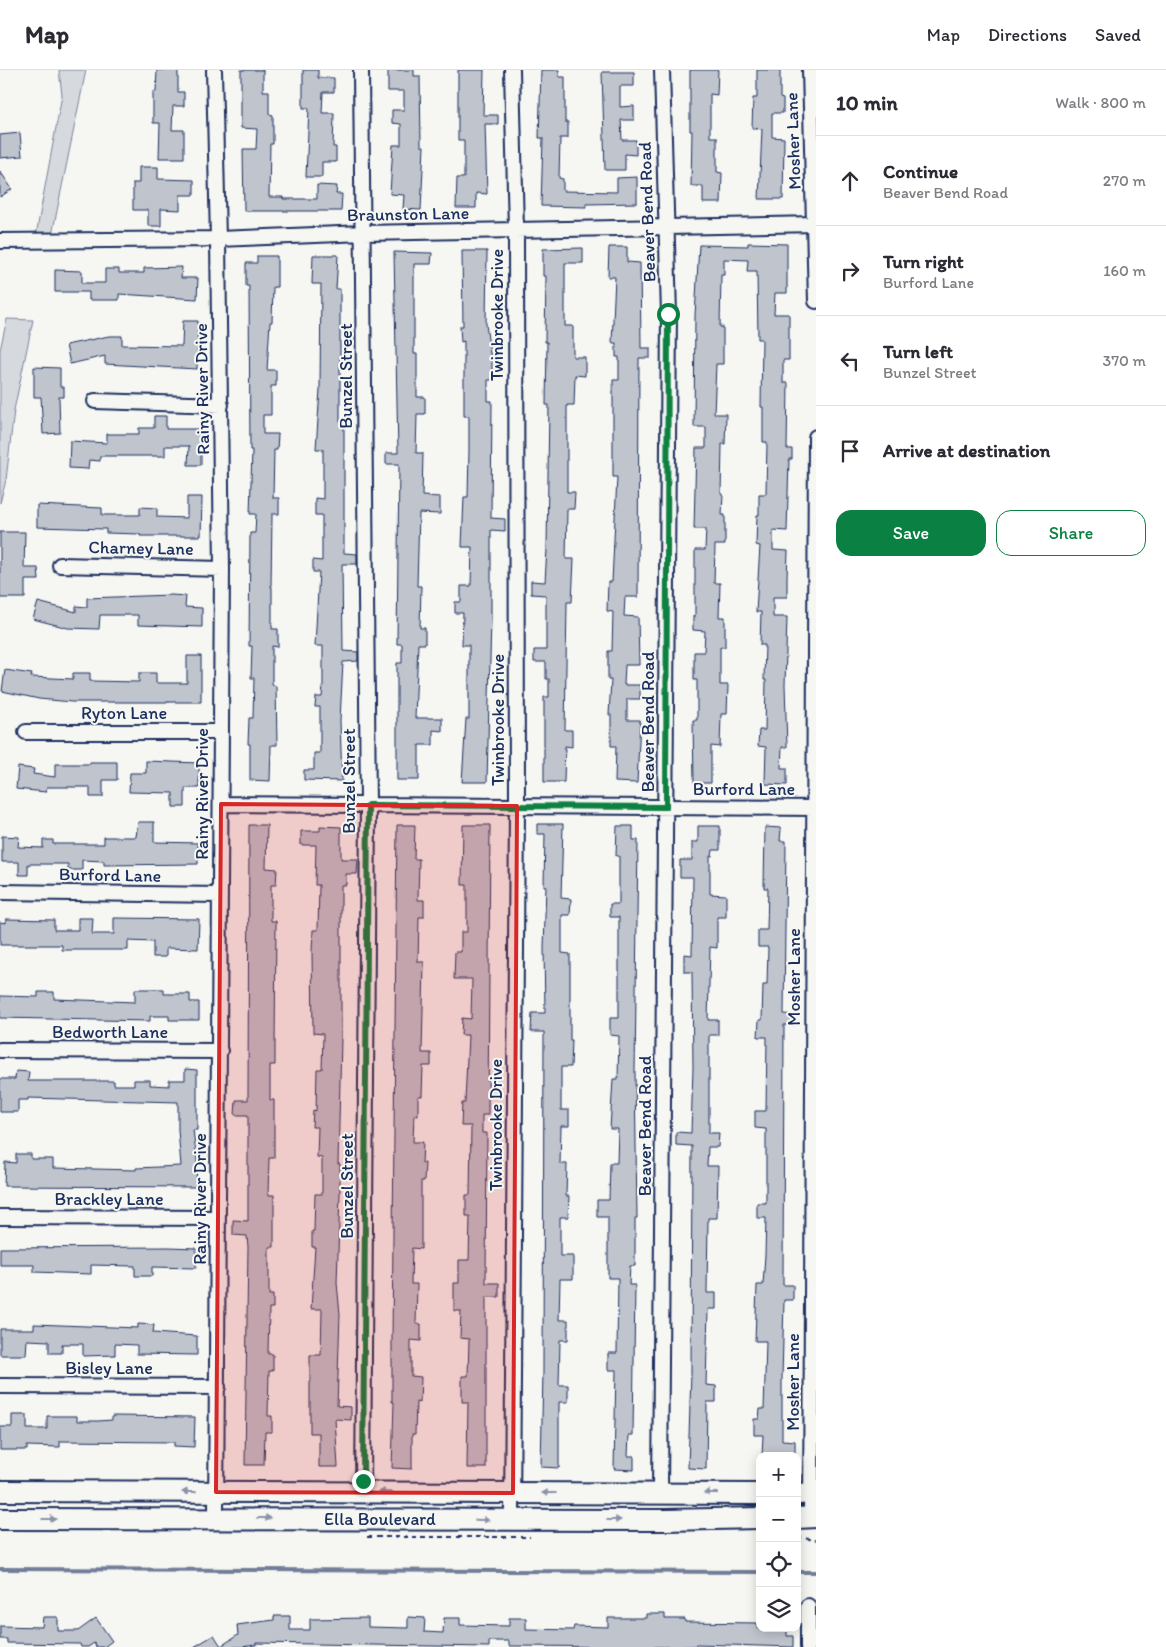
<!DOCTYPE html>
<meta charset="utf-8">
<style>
:root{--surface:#fff;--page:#f2f2f3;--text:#2b2b33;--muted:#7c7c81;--line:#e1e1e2;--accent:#0b8043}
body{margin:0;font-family:Itim,sans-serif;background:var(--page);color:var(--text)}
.controls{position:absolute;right:15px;bottom:15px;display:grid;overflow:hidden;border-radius:10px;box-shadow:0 2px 12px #0003}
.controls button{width:45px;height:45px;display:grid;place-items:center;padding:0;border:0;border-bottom:1px solid var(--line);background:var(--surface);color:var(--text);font:25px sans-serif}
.stop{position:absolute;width:15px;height:15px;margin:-11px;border:4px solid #0b8043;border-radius:50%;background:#fff}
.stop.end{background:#0b8043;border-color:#fff;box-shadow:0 1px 5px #0008}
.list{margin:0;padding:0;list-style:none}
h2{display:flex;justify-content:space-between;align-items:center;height:65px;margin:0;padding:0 20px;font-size:21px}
h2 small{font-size:16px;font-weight:400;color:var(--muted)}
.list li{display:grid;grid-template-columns:32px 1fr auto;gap:15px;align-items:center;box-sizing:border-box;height:90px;padding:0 20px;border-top:1px solid var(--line)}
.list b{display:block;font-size:19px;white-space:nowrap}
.list p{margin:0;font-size:16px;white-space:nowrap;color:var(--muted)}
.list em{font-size:16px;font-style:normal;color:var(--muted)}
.actions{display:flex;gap:10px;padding:15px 20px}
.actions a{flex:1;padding:11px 0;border:1px solid var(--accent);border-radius:15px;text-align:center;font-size:18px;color:var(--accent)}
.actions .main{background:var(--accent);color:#fff}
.icon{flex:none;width:28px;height:28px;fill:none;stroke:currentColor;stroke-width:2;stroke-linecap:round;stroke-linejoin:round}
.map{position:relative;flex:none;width:816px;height:1577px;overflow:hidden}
header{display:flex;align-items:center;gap:30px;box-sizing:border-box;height:70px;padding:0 25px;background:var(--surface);border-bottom:1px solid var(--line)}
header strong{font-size:24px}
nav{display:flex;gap:28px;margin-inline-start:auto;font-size:18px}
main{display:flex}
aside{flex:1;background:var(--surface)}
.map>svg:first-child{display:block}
.green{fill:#d6d9dd;stroke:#78849e}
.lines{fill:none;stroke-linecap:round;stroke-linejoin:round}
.stream{stroke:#717e99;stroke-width:4}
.building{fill:#c0c4cd;stroke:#1b2f5e}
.street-casing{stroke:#1b2f5e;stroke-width:18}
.secondary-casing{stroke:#1b2f5e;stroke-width:24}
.path{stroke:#1b2f5e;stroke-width:2;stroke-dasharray:5 4;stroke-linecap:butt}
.street{stroke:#f6f6f2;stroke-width:14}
.secondary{stroke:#f6f6f2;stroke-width:20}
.oneway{fill:#8892a8}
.route{stroke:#0b8043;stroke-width:6}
.marked{fill:#d62828;fill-opacity:0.2;stroke:#d62828;stroke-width:4;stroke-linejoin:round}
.labels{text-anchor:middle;stroke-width:4;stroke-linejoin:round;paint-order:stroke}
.street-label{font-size:18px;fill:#1b2f5e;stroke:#f6f6f2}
</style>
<header>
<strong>Map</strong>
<nav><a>Map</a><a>Directions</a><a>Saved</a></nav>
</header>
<main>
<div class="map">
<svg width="816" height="1577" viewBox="0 0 816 1577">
<rect width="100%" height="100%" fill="#f6f6f2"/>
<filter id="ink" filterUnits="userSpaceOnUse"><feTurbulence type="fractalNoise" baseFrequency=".02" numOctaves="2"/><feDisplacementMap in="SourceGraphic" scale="10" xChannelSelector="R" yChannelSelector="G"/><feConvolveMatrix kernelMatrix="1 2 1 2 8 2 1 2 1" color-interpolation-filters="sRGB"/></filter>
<g filter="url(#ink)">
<path class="green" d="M59,0H86L52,165H36L62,25Z
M7,249L33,250L14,340L6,410L0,433V280Z"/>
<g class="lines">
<path class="stream" d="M0,1499L760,1502
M797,1502H816"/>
</g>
<path class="building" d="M157,0H178V22H184V36H173L172,60H184V88H159L160,53H153V22H156Z
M241,0H263V21H269V44L273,45V74H270L269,127H283V129H317V115L337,116L336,124H342L341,141H244L243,79H256L257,59L241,58Z
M303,0H318V8H334V22H323L322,43H334L333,77H336V92H322V107H306L309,38H303Z
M388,0H414V6H420L421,76H424L421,140L403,139L404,125L390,124L393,75H401V54L392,53V40H404V21H388Z
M458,0H484L483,45H498V54H485L487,124L476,123V138H456L457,108H464V70H458Z
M541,0H559V7H565V52H568V68H560L559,108L563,109V121L617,122V108L637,107V133L586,134V137L541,136L543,68H539Z
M690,0H718L717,25L710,24V67H717V102L722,103L721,133H703V116H691L692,61H690Z
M757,0H780V28L783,29V43H772V67L784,68L783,129H759L762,59L752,58L753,28H757Z
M602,2H634V16H620V37L634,36V50H621L622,70H636V85L625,84V100H605Z
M20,63L22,86L0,88V65Z
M139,97H158V109L194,110V125H180V140L161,139V156H148V140H133V113H139Z
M0,101L12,119L0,127Z
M748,173L787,174V223H775L774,244H789V290H783V313H788L787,379H792V389H789L787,461L773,460V480L788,481L787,508V527H773V547H787L785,615L787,677H782L781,698H787V715L765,714L766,677L758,676L759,660H765L766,610H764L765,575H760L761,542H756L760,476L756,475L757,445H759V424H766L767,372H763V337H761L762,269H758L757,201H747L748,190L724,189V205H721L720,257H723V294H716L714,344H726L725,374H722L721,424H723L722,445H725V475H715L714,513H720L719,547H725V577H720V615H728L727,644H721L720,677L711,676V713H694L693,650H697V610H694V582H704L705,561L693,560V546H695V480H705L706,459H694L696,378H706V357H694L695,246L699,175L748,176Z
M609,177H627V192L640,193L641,278H650V288H639L638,527H625L624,546L638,547L639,595H625L624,615H640V629H627V650H640L637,713L615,712L616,676H611V645H609L611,610H608V581H612L613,542L607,541L608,512H612L617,407H613V310H619V287H616V273H612L615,207H608Z
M583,178V193H565V256H573V287H585V306L575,305L574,335H567V422H575L574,439H567L566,489H574L572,532H567L565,660H572V677L565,676L564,712H544V627H549V609H546V592H534V580H546V525L531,524V511L545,512L547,479L549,335H546L547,272H545L546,206H543V179Z
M462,181H487L486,254L490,284H492V310H488V331H492L491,448L505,449V461L491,460V548L487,712H462L466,649H469V575H462L463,543H455V532H461V516H471L472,477H462L464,427H468L469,380V346H464V271L461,272L460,256H463Z
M394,182L432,183L431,194H414V284H417V327H425V344H417L416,383H423L422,426L440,427V444L419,443L417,516H421L420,558H425V574H418L415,648H442V661L433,660V675H419V710H397V593H402V574H397L399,394H386V383H398Z
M313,185H338L336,219H340V352H344V483L357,484V494H342L343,581L358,582V591L343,592L340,650L342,711L304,710V700H314V683H320V637H315L316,627H322L323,615V576H315L319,502H313V490L322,491V445H315V428L323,429V379H316L320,319L321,214H312Z
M257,186H277V217H273L272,252H270L267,300H276V316H271V345H263V364H278L277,380H274L273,428H279V444H272L271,517H272V559H278V577L272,576V615L276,616L277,675H271L270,711L250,710V674H248L249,648H253L254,608H251L252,576H249L250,463H255L256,444H250L252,380H250L249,216H246V193H257Z
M182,197L181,208H198L197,229L119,224V230H89V222H55V200L82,201V213H105V199H119V203H144V198Z
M183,251H198L197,299L105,294V286L70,294L66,275L109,266H122V275L182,276Z
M34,297L60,298V317H64V327H59L60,363L43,364L41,327H34Z
M154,346H166V359H201V395H188L189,376H165V386H100V391L89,390L88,399L69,398L70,371L107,373V364H139V358H154Z
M187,427H202L201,466H140V464L106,463V459L37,457V435L102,438V445H140V437L157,438V447L187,448Z
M0,462H25L24,498H38L39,510H25V528H0Z
M171,525L186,526L185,537L202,538V557L138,555V545H100L99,559L68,558L33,549L38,532L76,542V536L87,537V528Z
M187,586H201V632H72L39,629L2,621L5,600L32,604L31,607L73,609V603H90V611L139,612V603H156V613H187Z
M146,691L199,693V718H185V737H173V723L129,722L130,703H146Z
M90,692H117V710H103V727H90V717H47L46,722L16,719L18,697L34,699L33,704L55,707V694H90Z
M138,752H154V772L198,773V794L104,795V791L82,790V800H68V794H28V805H19V792H2V766L19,767L18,777L43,778V770H53V774H104V767H136Z
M537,754H563L561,828L571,829L570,845H562V883L570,884V970H572L571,997H561V1040H569V1056H561L560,1094H567L566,1126H569L568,1147H560V1186H573V1209H560L559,1250H568V1270H560L559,1315H568V1332H559V1398L541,1397L543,1302L544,962H531L532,943H545L544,878L546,816H544L545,764H537Z
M249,755H267L266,798L277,799L276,815H271V851H276L275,979V995H270V1030H274V1088H269L268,1125H274V1177H269V1225H273V1238H269L268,1284H273V1301H269L268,1346H272V1362H265L264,1395H245L248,1177L247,1166L233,1165V1150L248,1151V1045H235L236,1030H248Z
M397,755H415L414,789H419L418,830H424V847H419L418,892H424L422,983H431V996H423L422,1026H418V1045H414L413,1072H423L422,1093H425L424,1111H421V1179L412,1178L411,1214H417L416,1254H421V1271L411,1270V1306L421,1307L420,1333L416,1332L415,1364H412V1399L392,1398L394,1332H392V1270Z
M463,755H490L488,1045H482V1063H487L486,1213H499V1227H486V1398H467L468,1332H462V1306H468L469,1269L460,1268L461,1241H454V1213H459V1190H469L470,1146H466V1125H470L471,1056H461L462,1033H465L468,965H461L462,948L471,949L472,909H454L455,882H461V862H467V815H462Z
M320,756L341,757V789H358L357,804H346V815H341V969L338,1094H340V1124L337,1213L340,1244L337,1336L351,1337V1350L335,1349L338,1397H319V1363H310V1285H321L322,1239H311L315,1177H312V1161H314L315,1124H322V1088L317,1087L318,1057H312L313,1040L316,1041L317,999H322L323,964L313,963L312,881L313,860H318L319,815H315L316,775H301V761H320Z
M617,756H633V770H638L635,1002L637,1148H635V1196H630L629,1215H635L633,1365H629L628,1386H634V1400L614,1399L616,1300H608V1283H617L618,1208H608V1147H597V1130H609L610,1093H617L618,1059H610L613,1009H618L619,966L610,965V948H619V847H610V834H619V786H616Z
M698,756H720V780H713L712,786H710V824L726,825V847H717V878L710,877L708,950H718V965H709V1063H719L718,1077H708L707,1096H718L717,1148H708L707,1223H716V1239H708L706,1315L716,1316V1332H707L706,1399L688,1398L691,1303L692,1076L676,1075V1062L691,1063L693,997L692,902H684V884L692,885L693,807H680V790H692V772H698Z
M765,757L781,758L780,771H786L784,944L795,945V955H784L783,1215H793V1230H784L782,1308V1370L795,1371V1384H784V1386H762L763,1365H754V1349H759L760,1339H764L765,1308L766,1271H755L757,1215H763L765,1185L766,1148H757V1133H766V1059L755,1058V1041H766L767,967H758L759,950H762L763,915H767L768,877H758V860H767L768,818H764Z
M78,848H93L92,864H114V848L199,849L198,879L166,878V887H153V872L128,871V880H62V875H0V852L6,853V849L54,850V860H78Z
M135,919H164V924H190V932H199V950H169V946H150V951L0,948V926L38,927V922H54V929L135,932Z
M185,999L197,1000V1060H193L197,1090L196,1117L4,1116L5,1092L16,1093V1084H31V1089H53V1098L136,1100V1098L181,1096L178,1060V1032L28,1028V1030H18V1042H0V1009H15L16,1001L29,1002L28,1011H114V1015H134V1010H150V1015L169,1016V1010H185Z
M168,1177L196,1178V1198L152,1197V1206H135V1196L91,1195V1204L34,1202V1195H0V1178Z
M34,1254L138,1258V1254L154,1255L153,1263L197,1266V1285L137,1284V1275L115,1274V1285L83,1286V1274H62V1283H49V1271L27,1270L26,1285H0V1259H34Z
M12,1345H27V1359H47V1346H77V1351H98L112,1350V1346L195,1347L194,1377L174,1376V1372L60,1371V1377L27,1376V1380H0V1357H12Z
M646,1544H665V1549H685V1552L757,1553V1558H787V1566H793V1577L696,1574L695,1576L664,1577L509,1576V1571H489V1577L256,1573V1575L241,1577H194L214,1565L221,1576L238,1565L237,1555L274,1550V1546H290V1560H310V1549L368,1548V1557L408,1558V1547L425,1548L424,1562L443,1563L444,1548H460V1555L509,1556V1548H526V1559L573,1560L574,1556L608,1557V1548H646Z
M43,1547H58V1561H78L96,1548L112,1571L104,1577H96L94,1573L88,1577H81L80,1574L7,1573V1569H0V1556L42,1557Z"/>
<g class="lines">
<defs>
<path id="street" d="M214,0L218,169L222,499L216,1448
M361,0L368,735L363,1422
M512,0L516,160L517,736L512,1450
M810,0L816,231
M0,171L218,169L364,163L816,154
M95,331L221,335
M60,495L222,499
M26,662H221
M221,734L816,738
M0,822L220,825
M0,980L220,981
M0,1147L218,1148
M0,1316L218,1317
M660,1423L669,244L662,0
M811,1447L816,367
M808,1577V1536"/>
<path id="secondary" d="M0,1421L760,1424
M797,1424L816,1423
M797,1448L816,1447
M0,1449L665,1450L760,1448"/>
</defs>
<use href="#street" class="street-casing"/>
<use href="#secondary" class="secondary-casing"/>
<path class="path" d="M367,1467H530
M797,1467L816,1470"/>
<use href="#street" class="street"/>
<use href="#secondary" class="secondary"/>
</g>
<defs><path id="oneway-solid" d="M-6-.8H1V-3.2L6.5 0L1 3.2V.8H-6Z" transform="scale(1.25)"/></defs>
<g class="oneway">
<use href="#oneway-solid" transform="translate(189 1422) rotate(-180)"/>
<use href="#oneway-solid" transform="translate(386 1422) rotate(-179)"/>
<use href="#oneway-solid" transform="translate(549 1423) rotate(-180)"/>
<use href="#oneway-solid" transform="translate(711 1423) rotate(-180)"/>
<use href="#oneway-solid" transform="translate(264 1448)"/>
<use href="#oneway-solid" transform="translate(49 1449)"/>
<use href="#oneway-solid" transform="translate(482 1450) rotate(1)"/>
<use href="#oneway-solid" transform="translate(614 1450)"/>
</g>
</g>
<g class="lines" filter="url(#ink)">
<path class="route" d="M363,1411L368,735L666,737L668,244"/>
</g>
<path class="marked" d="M221,734L517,736L513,1423L216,1422Z"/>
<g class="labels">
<g class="street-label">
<text transform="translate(793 71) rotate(-92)" y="6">Mosher Lane</text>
<text transform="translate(647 142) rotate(-92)" y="6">Beaver Bend Road</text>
<text transform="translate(408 144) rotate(-1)" y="6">Braunston Lane</text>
<text transform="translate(497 245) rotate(-90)" y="6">Twinbrooke Drive</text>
<text transform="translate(346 306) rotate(-90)" y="6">Bunzel Street</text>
<text transform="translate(202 319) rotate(-91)" y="6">Rainy River Drive</text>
<text transform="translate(141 478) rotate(1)" y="6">Charney Lane</text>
<text x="124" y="649">Ryton Lane</text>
<text transform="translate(498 650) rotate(-90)" y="6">Twinbrooke Drive</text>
<text transform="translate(648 652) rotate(-90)" y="6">Beaver Bend Road</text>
<text transform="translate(349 711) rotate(-90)" y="6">Bunzel Street</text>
<text x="744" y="725">Burford Lane</text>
<text transform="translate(202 724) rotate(-90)" y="6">Rainy River Drive</text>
<text transform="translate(110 805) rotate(1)" y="6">Burford Lane</text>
<text transform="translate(794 907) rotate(-90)" y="6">Mosher Lane</text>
<text x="110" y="968">Bedworth Lane</text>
<text transform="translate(496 1055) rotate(-90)" y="6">Twinbrooke Drive</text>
<text transform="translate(645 1056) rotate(-90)" y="6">Beaver Bend Road</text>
<text transform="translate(347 1116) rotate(-90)" y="6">Bunzel Street</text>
<text x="109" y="1135">Brackley Lane</text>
<text transform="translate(200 1129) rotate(-90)" y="6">Rainy River Drive</text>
<text x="109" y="1304">Bisley Lane</text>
<text transform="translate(793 1312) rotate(-90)" y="6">Mosher Lane</text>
<text x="380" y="1455">Ella Boulevard</text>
</g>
</g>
</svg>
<div class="controls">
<button>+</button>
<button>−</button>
<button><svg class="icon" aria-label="locate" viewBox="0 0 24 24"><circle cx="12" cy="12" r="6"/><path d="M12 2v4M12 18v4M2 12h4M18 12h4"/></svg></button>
<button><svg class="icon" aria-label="layers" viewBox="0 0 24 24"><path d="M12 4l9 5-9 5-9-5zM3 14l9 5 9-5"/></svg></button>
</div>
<div class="stop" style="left:668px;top:244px"></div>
<div class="stop end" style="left:363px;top:1411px"></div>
</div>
<aside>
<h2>10 min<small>Walk · 800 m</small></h2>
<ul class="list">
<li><svg class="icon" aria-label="ahead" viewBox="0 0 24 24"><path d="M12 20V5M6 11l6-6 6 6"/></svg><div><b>Continue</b><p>Beaver Bend Road</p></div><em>270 m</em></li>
<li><svg class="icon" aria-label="right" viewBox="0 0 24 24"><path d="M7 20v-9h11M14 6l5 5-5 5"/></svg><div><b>Turn right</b><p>Burford Lane</p></div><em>160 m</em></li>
<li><svg class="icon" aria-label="left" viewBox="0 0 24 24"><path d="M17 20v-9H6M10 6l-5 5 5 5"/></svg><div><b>Turn left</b><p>Bunzel Street</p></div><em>370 m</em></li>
<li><svg class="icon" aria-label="arrive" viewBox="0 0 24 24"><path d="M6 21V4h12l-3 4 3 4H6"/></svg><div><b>Arrive at destination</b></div></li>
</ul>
<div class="actions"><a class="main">Save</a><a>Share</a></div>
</aside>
</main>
